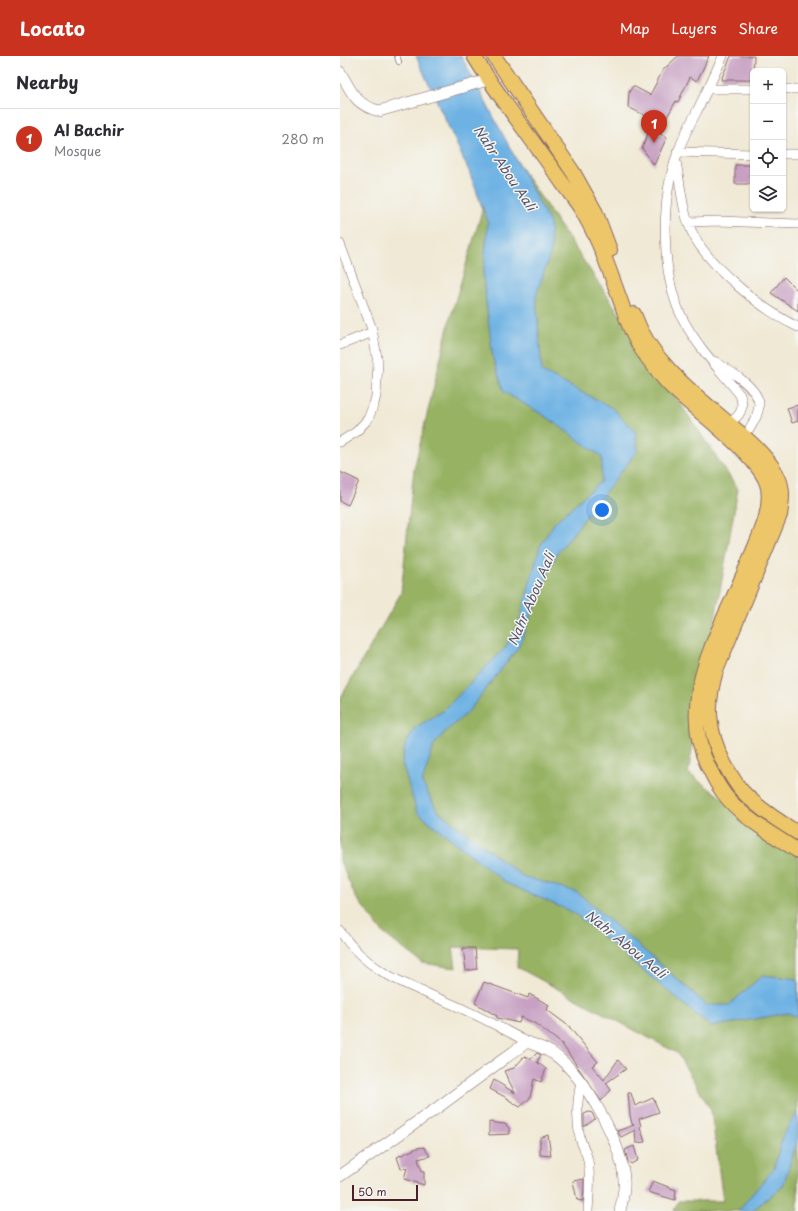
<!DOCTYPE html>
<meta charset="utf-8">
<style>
:root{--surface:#fff;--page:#f2f2f3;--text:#2b2b33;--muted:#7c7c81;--line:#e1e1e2;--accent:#c8321e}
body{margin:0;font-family:"Playpen Sans",sans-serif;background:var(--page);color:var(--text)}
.controls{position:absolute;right:12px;top:12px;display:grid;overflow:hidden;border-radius:6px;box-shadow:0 1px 3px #0004}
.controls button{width:36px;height:36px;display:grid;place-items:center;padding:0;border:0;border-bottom:1px solid var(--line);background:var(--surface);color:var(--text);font:20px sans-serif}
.scale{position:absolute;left:12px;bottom:10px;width:66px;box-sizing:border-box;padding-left:4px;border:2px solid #4a1f2b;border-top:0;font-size:11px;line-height:14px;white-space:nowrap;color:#4a1f2b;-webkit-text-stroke:3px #f6f6f2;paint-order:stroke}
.you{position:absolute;left:262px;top:454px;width:14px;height:14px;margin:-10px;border:3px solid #fff;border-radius:50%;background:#1a73e8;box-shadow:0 0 0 6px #1a73e833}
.badge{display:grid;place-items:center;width:26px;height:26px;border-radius:50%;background:var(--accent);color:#fff;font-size:13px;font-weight:700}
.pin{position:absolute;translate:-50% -33px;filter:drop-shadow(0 1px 2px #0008)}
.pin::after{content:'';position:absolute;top:21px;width:14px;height:12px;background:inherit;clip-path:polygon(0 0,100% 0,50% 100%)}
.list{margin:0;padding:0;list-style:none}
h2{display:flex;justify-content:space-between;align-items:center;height:52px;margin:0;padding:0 16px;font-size:17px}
h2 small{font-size:13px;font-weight:400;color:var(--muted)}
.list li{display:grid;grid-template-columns:26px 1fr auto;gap:12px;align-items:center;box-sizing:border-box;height:60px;padding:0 16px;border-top:1px solid var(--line)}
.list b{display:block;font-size:15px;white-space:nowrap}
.list p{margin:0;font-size:13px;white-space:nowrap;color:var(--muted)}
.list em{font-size:13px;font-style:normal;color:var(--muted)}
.icon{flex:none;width:22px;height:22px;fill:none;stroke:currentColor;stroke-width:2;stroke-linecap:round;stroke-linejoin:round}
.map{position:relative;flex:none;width:458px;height:1155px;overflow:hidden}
header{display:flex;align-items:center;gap:24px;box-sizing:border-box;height:56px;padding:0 20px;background:var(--accent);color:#fff}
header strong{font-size:19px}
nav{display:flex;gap:22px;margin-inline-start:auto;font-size:14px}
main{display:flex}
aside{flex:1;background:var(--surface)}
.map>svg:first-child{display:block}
.forest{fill:#97b263;stroke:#706847}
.water{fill:#6eb2e4;stroke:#5c6888}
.building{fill:#c7a0c3}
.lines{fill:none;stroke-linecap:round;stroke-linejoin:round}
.service-casing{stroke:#846666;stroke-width:6}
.minor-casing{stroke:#846666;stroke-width:10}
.tertiary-casing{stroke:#846666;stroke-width:12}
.primary-casing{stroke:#846666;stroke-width:16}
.service{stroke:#fff;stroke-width:4.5}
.minor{stroke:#fff;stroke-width:9}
.tertiary{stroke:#fff;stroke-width:11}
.primary{stroke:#ecc669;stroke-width:14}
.labels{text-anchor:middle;stroke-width:3;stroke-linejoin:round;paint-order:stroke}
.water-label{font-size:13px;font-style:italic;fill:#57526c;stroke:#f6f6f2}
</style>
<header>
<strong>Locato</strong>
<nav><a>Map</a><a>Layers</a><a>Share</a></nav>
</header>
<main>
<aside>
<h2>Nearby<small></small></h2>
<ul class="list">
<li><span class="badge">1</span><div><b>Al Bachir</b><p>Mosque</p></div><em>280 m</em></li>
</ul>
</aside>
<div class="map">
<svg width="458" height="1155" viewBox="0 0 458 1155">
<rect width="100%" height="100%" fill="#f6f6f2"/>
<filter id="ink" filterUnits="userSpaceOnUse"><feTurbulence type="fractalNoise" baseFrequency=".025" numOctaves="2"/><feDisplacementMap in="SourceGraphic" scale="8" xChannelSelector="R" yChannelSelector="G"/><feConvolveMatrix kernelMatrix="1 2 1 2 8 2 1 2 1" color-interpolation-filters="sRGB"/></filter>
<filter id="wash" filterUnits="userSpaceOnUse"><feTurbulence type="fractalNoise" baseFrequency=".012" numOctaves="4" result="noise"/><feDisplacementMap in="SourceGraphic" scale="16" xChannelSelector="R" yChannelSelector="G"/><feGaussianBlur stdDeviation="0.9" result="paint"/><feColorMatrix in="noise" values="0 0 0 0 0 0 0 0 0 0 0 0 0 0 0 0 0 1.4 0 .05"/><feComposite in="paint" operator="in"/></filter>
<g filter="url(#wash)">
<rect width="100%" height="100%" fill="#f0e9d5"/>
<path class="forest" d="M131,67L162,84L398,433L348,717L458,798V1155H334L338,1145H383L371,1054L337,997L177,911L178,893L113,891L116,912L82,907L43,877L15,840L0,805V643L61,537L74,413L110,263L142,155Z"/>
<path class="water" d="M76,0H121L210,167L211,195L196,240L202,316L271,351L295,375L298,394L216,499L178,592L128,656L104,677L94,689L82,727L97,754L182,820L237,836L367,949H389L423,919L458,923V962L448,957L371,971L234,857L166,827L77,756L62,707L65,690L75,672L103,655L165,592L179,567L200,490L215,466L261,425L262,401L208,362L164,336L153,303L143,220L148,166L129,115Z
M458,1056V1083L443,1130L412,1155H398L434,1112L443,1079Z"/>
<g id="blocks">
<path class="building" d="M338,0H369L357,25L350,21L338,46L336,45L318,77L327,81L314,109L302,92L314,64L288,51L289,36L293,30L310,39L323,14Z
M391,0H414L413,24H381Z
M395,109H412V128H395Z
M444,221L458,235V255L431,237Z
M458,349V365L452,367L447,352Z
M0,416L19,425L8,449L0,445Z
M123,892H135L137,913L126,915Z
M144,926L188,942L189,938L209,949L207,954L230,971V972L258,1006L252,1010L264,1024L278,1004L286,1013L266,1027L271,1034L261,1045L222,988L196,968L181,961L179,967L157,962V960L135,947Z
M197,997L201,999L197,1006L206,1013L201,1026L194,1023L190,1042L180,1051L169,1044V1043L150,1033L154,1024L175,1037L164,1015L174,1012L184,1001L191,1003Z
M288,1037H291L295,1050L313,1042L319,1056L299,1063L301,1070L300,1071L305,1086L296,1087L295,1074L281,1081L277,1075L294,1069L292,1068L290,1059Z
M249,1056L252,1057L255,1063L244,1071V1058Z
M149,1066L165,1068L169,1072L170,1078L149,1079Z
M208,1079L211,1100L200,1099V1082Z
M294,1090L298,1104L291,1108L288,1105L285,1094Z
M84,1091L90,1100L78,1103L82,1115H84V1129L64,1123L67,1112L61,1113L57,1101L77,1092Z
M244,1123V1130L243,1145L237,1144L233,1125Z
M313,1125L336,1134L335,1144L308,1136Z"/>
</g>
</g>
<g filter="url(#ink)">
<use href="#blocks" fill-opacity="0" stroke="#846666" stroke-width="1"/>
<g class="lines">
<defs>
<path id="service" d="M57,0L59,6"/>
<path id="minor" d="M383,0C375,18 366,37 357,55C350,68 343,82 338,96C320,143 320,223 345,267C360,294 381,315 400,339C405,353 400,360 389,367
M368,33H413
M443,33H458
M337,96L413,98
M443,98H458
M336,106C341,130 342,158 354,180C371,212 425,256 458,271
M348,166L380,165L458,168
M0,188L32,273L38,307L36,340L34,348L28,363L16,376L0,386
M0,289L33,276
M374,305C387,313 418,331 419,348C419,357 415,364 410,372
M0,875C31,922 79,932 127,955C147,964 167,975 187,986
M241,1026C237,1045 236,1063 240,1082C242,1090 247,1097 248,1105C251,1122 249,1139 248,1155"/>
<path id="tertiary" d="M0,16C12,36 14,48 39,55L148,24
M0,1120L97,1052L187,986C198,990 210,994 219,1002C247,1026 283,1088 284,1125C285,1135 282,1145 280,1155"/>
<path id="primary" d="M134,0C160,43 192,83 221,125C229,137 239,148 245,160C261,188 271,219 282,249C285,259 289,270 294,280C299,290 307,302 315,311C321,320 329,329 337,336C359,357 423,403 428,432C432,457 418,482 409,505C384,569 333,642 369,712C375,724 380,734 389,744C408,765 435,780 458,795
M154,0L233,116L256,157L270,194
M294,258C311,307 356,339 393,371C409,385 429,401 438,421C444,433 442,446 440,459L376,615C366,648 368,676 384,707C389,716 395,727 402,735C418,752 438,765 458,777"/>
</defs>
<use href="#service" class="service-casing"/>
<use href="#minor" class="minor-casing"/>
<use href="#tertiary" class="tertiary-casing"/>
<use href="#primary" class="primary-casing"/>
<use href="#service" class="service"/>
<use href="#minor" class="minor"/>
<use href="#tertiary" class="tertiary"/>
<use href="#primary" class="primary"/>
</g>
</g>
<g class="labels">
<g class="water-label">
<text transform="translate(165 112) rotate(56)" y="5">Nahr Abou Aali</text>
<text transform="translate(191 543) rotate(-67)" y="5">Nahr Abou Aali</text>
<text transform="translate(286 888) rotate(39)" y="5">Nahr Abou Aali</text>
</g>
</g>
</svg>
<div class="controls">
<button>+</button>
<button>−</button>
<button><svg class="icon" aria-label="locate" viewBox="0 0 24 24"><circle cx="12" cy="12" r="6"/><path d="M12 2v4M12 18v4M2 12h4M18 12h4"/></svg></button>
<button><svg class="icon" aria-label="layers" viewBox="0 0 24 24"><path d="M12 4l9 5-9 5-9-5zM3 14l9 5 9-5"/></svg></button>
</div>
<div class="scale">50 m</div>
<div class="you"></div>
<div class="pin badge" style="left:314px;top:87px">1</div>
</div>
</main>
